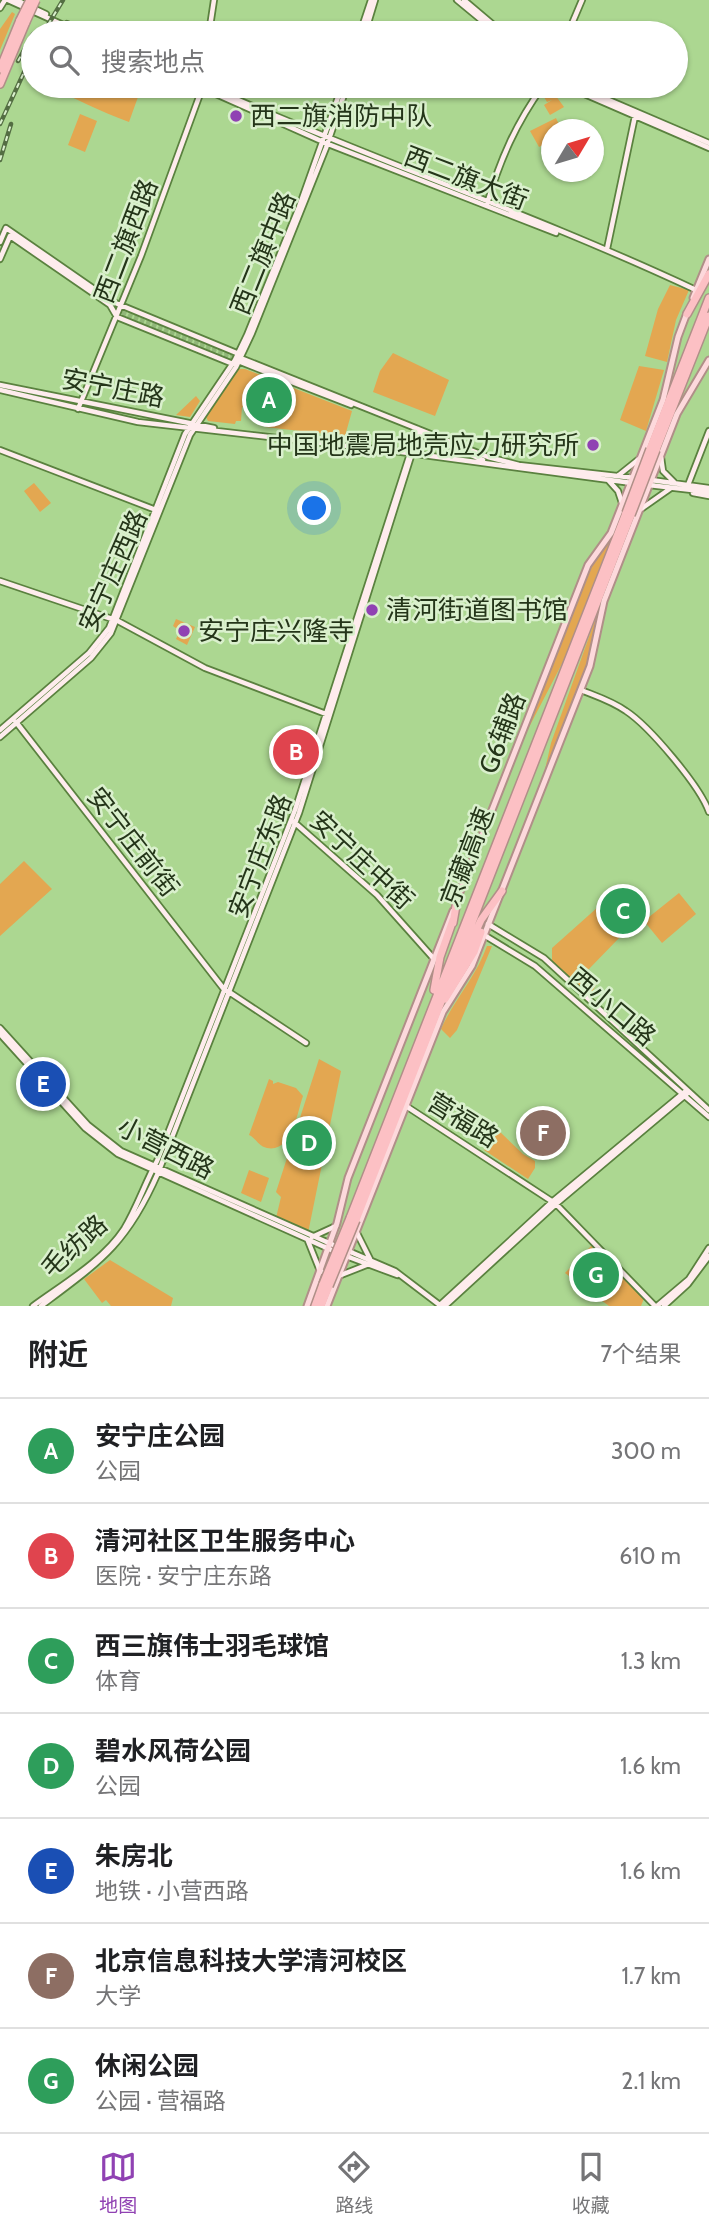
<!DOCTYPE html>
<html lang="zh">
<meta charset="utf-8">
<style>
:root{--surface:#fff;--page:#f2f2f2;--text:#202124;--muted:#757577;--line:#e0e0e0;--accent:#9042b3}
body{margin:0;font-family:Cabin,"Noto Sans SC",sans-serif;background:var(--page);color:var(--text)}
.compass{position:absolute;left:541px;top:119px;width:63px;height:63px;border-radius:50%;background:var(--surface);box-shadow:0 2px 5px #0004;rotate:52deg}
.you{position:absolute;left:315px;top:509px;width:24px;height:24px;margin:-18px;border:5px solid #fff;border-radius:50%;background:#1a73e8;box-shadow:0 0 0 10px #1a73e833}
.badge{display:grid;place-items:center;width:46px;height:46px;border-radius:50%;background:var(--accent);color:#fff;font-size:23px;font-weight:700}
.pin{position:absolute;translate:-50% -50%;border:4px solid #fff;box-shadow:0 2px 7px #0006}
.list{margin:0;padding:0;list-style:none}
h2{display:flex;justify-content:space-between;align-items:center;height:91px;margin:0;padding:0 28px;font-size:30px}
h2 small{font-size:23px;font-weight:400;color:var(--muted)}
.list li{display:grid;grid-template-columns:46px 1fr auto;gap:21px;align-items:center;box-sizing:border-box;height:105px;padding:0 28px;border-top:2px solid var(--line)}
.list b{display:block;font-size:26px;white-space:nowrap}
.list p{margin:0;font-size:23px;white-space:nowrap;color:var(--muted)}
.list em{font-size:23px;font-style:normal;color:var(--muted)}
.icon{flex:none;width:38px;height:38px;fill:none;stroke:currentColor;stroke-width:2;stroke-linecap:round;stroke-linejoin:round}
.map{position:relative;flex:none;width:709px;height:1306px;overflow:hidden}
.search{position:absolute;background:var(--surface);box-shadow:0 2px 5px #0004;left:21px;right:21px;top:21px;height:77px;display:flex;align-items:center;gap:18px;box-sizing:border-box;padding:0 24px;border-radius:38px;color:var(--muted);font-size:26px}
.sheet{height:826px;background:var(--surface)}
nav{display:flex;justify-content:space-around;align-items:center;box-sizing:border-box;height:98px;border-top:2px solid var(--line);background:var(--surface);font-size:19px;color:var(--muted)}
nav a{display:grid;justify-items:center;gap:4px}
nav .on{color:var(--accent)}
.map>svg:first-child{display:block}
.green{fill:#e3a751}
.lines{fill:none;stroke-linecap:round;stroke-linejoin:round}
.secondary-tunnel{stroke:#91b779;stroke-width:4.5;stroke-dasharray:4.5 2;stroke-linecap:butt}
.secondary-casing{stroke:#5a813f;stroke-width:8}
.primary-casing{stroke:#b08f88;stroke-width:9}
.highway-casing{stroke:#b08f88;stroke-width:10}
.secondary{stroke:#feeced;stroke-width:4.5}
.primary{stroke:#fdd9dc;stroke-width:5}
.highway{stroke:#fcc0c4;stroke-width:7}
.rail-casing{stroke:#546e43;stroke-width:4.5}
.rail{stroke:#daf0cd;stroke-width:2;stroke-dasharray:5;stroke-linecap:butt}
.highway-bridge-casing{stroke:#b08f88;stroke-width:10;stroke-linecap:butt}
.highway-bridge{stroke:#fcc0c4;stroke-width:7}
.poi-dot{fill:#9042b3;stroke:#daf0cd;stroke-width:2.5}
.labels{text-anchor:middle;stroke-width:5;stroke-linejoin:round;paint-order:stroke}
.poi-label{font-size:26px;fill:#243519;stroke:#daf0cd;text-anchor:start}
.street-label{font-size:26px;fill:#243519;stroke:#daf0cd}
</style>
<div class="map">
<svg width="709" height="1306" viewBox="0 0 709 1306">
<rect width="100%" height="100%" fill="#acd791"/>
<path class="green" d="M12,12L15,14L0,50V29Z
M47,86H110L138,97L129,122C99,111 75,98 47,86Z
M553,92L564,107L550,115L544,105L552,100L547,102L544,97Z
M80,114L97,121L85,152L68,145Z
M556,118L561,129L552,130L551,141L539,147L530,131Z
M670,285L689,290L676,320L667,362L645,356L658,309Z
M393,353L449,380L435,416L373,392L380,371Z
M639,366L664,370L646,431L620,420Z
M237,369H245L352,411L345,436L265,427L267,410L242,407L241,421H236L235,424L208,421L205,415Z
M196,396L200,401L190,417L176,415Z
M34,483L51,503L40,512L24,491Z
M617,528L567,654L525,735L592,566Z
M599,609L589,664L544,774L551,743Z
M176,619L195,627L187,645L176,639L180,631L173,626Z
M24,861L52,889L0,936V884Z
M619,891L643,917L626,931L604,905Z
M679,893L696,914L662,943L644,921Z
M598,907L621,936L588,970L597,983L590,996L552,963V948Z
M487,946H492L457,1030L450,1038L441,1029C455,998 476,977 487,946Z
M319,1059L341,1071L308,1233L276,1218L281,1197L276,1192Z
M269,1079L273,1081V1084L278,1082L296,1088L303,1096C297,1113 292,1153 267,1148C258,1146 256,1138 249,1135Z
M499,1131L523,1154L535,1161V1168L528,1179L484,1150Z
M249,1170L269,1178L261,1202L241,1193Z
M594,1243L592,1249L607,1264L611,1262L645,1296L641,1306H609L565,1273Z
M110,1260L173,1298L171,1306H111L106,1300L102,1303L84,1279Z"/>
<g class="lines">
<path class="secondary-tunnel" d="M116,310L235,360
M129,311L237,357"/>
<defs>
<path id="secondary" d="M8,0L81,33
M16,0L46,14
M457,0L497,33
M464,0L503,33
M0,8L5,0
M67,24L89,33
M209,33L214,0
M360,33L371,0
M365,33L375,0
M568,33L582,0
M198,86L328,144L556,233
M206,86C368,158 536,215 696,290
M566,86L709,148
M576,86L709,143
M487,204C500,160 516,123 543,86
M0,242L6,228L113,302L239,354
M607,249L635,116
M0,259L10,236L110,305L117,317L233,364
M238,357L488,457L519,465L635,478
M238,361L351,405
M0,385L214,428
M0,390L138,422L401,452L632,483
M78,409L141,256L203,86
M421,434L483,460
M0,450L156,510
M661,457L663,471L674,482
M619,475L639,459
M651,480L709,488
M609,481L618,491L622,503
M640,484L709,492
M688,485L709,431
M693,493L709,496
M641,509L671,488
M0,581L118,621L205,668L326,714
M581,690C596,696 612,701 626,711C649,726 700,786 709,812
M16,722L223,988L306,1043
M0,730L89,653L109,628L185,434L235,360L247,335L299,207L342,86
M0,737L91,658L111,633L190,435L236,367L252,333L326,148L347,86
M294,822L377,895L434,959
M488,924L544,958L709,1110
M484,935L535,966L709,1117
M0,1028L88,1125L121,1151L338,1247
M0,1034L85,1128L118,1154L338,1253
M406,1106L556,1204L655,1306
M356,1231L370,1259
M312,1237L336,1226
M308,1241L320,1271L328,1274
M346,1250L395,1271L441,1306
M346,1256L397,1275
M336,1277L369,1264
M440,1305L553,1201L687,1090
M33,1306C63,1284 103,1261 124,1229C137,1207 145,1183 157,1161L295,810L418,429
M41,1306C101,1261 127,1244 158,1173L299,813L412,453L422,431
M445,1306L556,1204L689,1092
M657,1306L689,1279L709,1248
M664,1306L688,1284L709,1256"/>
<path id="primary" d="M693,298L709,259
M456,902L588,565L611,533L663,400L678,337L687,313
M307,1306L337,1223L348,1178L453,911
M327,1306L443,1012L472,966L590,666L604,601L677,414L709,360"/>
<path id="highway" d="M0,69L20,20
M0,84L26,22
M687,314L709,274
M650,449L709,298
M656,450L709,316
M453,923L457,900
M454,979L481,920L502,891
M434,990L440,957L453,920
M445,999L474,952L481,932
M350,1218L626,513
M356,1220L631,515
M315,1306L323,1284
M321,1306L329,1286"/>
</defs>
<use href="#secondary" class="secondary-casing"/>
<use href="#primary" class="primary-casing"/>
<use href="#highway" class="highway-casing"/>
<use href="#secondary" class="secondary"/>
<use href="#primary" class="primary"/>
<use href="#highway" class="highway"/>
<defs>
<path id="rail" d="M43,33L63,0
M18,61L33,34
M0,124L33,53
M0,160L11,124"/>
</defs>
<use href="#rail" class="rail-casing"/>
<use href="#rail" class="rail"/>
<defs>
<path id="highway-bridge" d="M20,20L30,0
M26,22L36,0
M626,513L650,449
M631,515L656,450
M323,1284L350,1218
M329,1286L356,1220"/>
</defs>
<use href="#highway-bridge" class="highway-bridge-casing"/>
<use href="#highway-bridge" class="highway-bridge"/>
</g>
<g class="poi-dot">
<circle cx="236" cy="116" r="7"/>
<circle cx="593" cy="445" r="7"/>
<circle cx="372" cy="610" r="7"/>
<circle cx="184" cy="631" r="7"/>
</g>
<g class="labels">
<g class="poi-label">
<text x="250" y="125">西二旗消防中队</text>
<text x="579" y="454" text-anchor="end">中国地震局地壳应力研究所</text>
<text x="386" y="619">清河街道图书馆</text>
<text x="198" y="640">安宁庄兴隆寺</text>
</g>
<g class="street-label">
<text transform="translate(466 178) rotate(21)" y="9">西二旗大街</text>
<text transform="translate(126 241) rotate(-69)" y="9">西二旗西路</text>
<text transform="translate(263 253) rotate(-68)" y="9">西二旗中路</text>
<text transform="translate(113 388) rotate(11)" y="9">安宁庄路</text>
<text transform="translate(113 571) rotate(-66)" y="9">安宁庄西路</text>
<text transform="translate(502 733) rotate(-69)" y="9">G6辅路</text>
<text transform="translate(133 842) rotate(52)" y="9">安宁庄前街</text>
<text transform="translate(260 856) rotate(-69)" y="9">安宁庄东路</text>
<text transform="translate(467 857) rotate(-69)" y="9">京藏高速</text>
<text transform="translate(362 860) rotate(43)" y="9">安宁庄中街</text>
<text transform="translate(612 1007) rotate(40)" y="9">西小口路</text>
<text transform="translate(463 1120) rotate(32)" y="9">营福路</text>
<text transform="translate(166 1148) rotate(27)" y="9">小营西路</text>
<text transform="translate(74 1246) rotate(-42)" y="9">毛纺路</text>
</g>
</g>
</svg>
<svg class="compass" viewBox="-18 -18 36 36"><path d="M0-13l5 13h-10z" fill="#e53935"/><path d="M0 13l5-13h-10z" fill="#757577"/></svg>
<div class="you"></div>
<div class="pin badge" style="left:269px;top:400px;background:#2e9e5b">A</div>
<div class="pin badge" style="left:296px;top:752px;background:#e0444e">B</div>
<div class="pin badge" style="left:623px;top:911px;background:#2e9e5b">C</div>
<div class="pin badge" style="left:309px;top:1143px;background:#2e9e5b">D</div>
<div class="pin badge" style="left:43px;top:1084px;background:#1a4fb4">E</div>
<div class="pin badge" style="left:543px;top:1133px;background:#8d6e63">F</div>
<div class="pin badge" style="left:596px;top:1275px;background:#2e9e5b">G</div>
<div class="search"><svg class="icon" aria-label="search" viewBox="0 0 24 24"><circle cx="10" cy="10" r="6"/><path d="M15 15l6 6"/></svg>搜索地点</div>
</div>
<section class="sheet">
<h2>附近<small>7个结果</small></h2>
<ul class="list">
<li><span class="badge" style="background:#2e9e5b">A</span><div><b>安宁庄公园</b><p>公园</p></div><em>300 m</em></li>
<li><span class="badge" style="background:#e0444e">B</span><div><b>清河社区卫生服务中心</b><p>医院 · 安宁庄东路</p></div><em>610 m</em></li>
<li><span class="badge" style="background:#2e9e5b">C</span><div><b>西三旗伟士羽毛球馆</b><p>体育</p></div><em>1.3 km</em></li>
<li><span class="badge" style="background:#2e9e5b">D</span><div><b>碧水风荷公园</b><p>公园</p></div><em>1.6 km</em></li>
<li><span class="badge" style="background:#1a4fb4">E</span><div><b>朱房北</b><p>地铁 · 小营西路</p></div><em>1.6 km</em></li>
<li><span class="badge" style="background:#8d6e63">F</span><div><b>北京信息科技大学清河校区</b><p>大学</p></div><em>1.7 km</em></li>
<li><span class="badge" style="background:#2e9e5b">G</span><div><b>休闲公园</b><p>公园 · 营福路</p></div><em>2.1 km</em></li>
</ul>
</section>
<nav>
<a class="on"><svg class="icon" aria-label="map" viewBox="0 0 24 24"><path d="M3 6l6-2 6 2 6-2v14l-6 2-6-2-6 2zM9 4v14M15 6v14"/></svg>地图</a>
<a><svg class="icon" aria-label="directions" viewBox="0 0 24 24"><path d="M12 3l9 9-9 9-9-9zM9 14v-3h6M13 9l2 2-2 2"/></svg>路线</a>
<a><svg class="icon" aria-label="saved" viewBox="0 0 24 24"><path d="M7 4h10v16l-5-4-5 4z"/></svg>收藏</a>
</nav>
